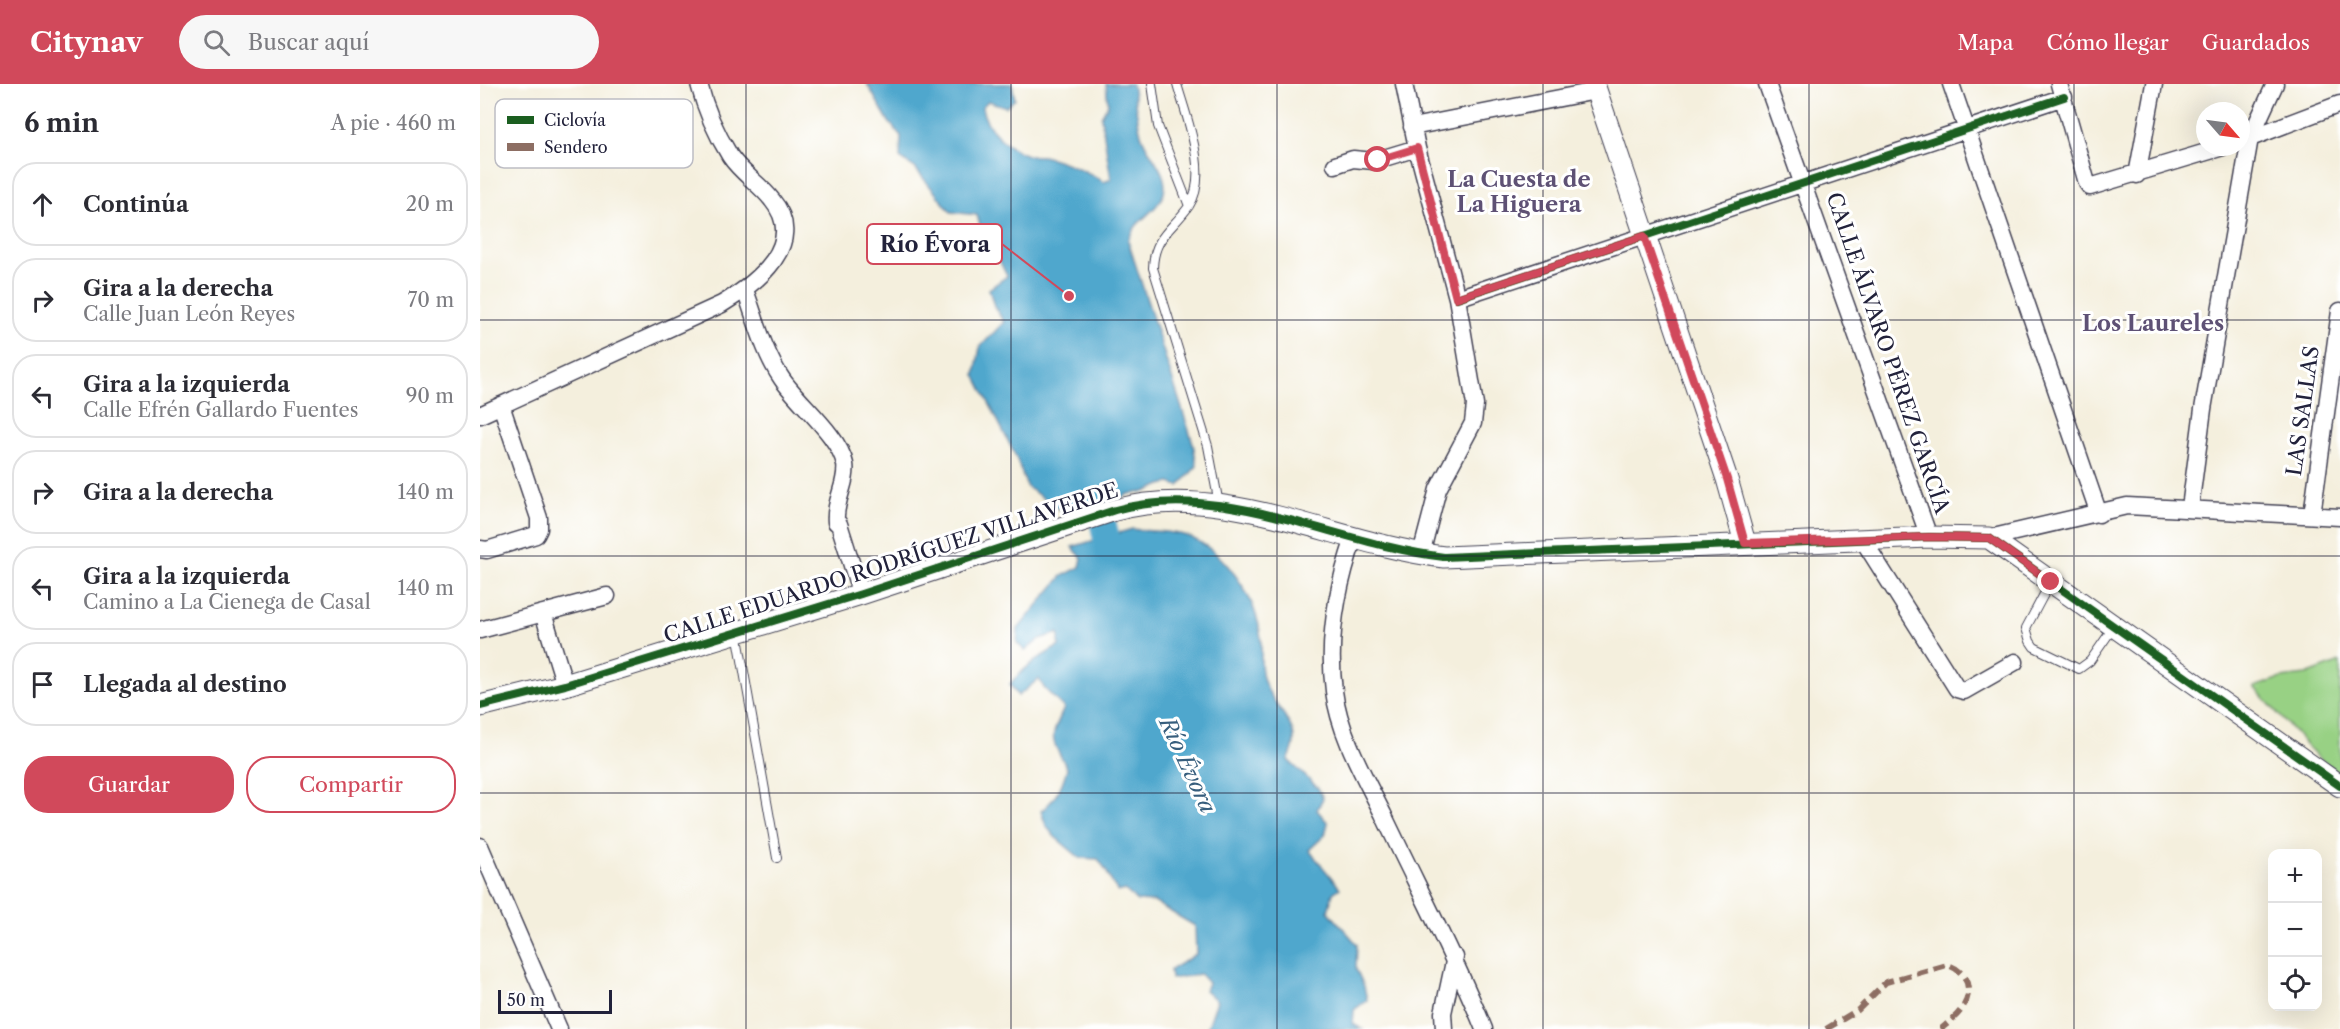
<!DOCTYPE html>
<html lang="es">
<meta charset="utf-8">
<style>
:root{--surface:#fff;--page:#f7f7f7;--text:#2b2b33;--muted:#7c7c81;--line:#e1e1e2;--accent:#d1495b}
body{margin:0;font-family:"Libre Caslon Text",serif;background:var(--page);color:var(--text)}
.controls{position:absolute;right:18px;bottom:18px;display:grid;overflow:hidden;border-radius:12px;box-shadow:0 6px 24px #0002}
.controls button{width:54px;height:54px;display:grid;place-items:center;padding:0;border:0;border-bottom:2px solid var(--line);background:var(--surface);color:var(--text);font:30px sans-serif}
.compass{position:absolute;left:1716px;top:18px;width:54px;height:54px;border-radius:50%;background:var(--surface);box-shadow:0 6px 24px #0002;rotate:118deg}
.scale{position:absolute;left:18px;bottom:15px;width:114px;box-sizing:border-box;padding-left:6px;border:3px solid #22223b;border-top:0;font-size:16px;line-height:21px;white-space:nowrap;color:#22223b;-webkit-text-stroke:4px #fff;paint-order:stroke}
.stop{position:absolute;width:18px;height:18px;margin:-14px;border:4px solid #d1495b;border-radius:50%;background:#fff}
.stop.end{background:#d1495b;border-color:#fff;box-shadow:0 2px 6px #0008}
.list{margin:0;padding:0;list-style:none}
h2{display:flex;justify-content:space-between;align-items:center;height:78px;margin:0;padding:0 24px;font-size:26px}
h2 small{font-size:20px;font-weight:400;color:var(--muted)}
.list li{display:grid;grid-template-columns:39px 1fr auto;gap:18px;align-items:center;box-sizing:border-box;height:84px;margin:0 12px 12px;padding:0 12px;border:2px solid var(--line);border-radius:24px}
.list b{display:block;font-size:22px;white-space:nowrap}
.list p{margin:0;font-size:20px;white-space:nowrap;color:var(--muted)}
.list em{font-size:20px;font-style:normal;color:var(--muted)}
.actions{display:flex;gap:12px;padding:18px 24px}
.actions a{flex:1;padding:14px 0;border:2px solid var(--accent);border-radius:24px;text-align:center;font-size:21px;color:var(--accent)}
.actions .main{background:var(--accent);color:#fff}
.icon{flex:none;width:33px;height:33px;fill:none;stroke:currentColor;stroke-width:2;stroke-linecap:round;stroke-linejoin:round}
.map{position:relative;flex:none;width:1860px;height:945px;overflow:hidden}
header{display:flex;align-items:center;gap:36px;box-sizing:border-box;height:84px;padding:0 30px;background:var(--accent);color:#fff}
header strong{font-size:28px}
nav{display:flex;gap:33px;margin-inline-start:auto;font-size:21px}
.search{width:420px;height:54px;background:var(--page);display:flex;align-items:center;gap:15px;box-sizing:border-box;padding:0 21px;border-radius:33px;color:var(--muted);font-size:22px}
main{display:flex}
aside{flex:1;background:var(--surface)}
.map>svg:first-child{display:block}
.green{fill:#98d184;stroke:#5d7a60;stroke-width:1.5}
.water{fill:#50a7cd;stroke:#396484;stroke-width:1.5}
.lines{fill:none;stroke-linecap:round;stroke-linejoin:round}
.river{stroke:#50a7cd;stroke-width:27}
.service-casing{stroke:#424153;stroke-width:10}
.minor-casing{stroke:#424153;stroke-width:19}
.tertiary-casing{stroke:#424153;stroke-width:23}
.service{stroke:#fff;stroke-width:8}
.minor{stroke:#fff;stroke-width:16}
.tertiary{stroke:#fff;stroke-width:21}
.quiet{stroke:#8d6e63;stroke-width:6;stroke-dasharray:12 6;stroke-linecap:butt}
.cycleway-casing{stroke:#fff;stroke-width:11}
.cycleway{stroke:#1b5e20;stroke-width:8}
.route{stroke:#d1495b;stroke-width:8}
.grid{fill:none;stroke:#22223b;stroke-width:1.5;stroke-opacity:0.55}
.labels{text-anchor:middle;stroke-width:6;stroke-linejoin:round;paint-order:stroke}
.street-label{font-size:21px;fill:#22223b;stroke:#fff}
.neighbourhood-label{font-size:22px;font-weight:bold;fill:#5e5175;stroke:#fff}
.water-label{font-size:22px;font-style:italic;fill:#375e7d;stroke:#fff}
.key{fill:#fff;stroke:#bdbdc4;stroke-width:1.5}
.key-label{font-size:16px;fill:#22223b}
.leader{fill:none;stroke:#d1495b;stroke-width:2}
.callout-dot{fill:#d1495b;stroke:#fff;stroke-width:2}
.callout{fill:#fff;stroke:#d1495b;stroke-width:2}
.callout-label{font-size:22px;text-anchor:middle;font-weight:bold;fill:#22223b}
</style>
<header>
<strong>Citynav</strong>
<div class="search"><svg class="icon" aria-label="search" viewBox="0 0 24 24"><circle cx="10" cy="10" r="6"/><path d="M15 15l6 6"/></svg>Buscar aquí</div>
<nav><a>Mapa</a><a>Cómo llegar</a><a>Guardados</a></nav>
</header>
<main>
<aside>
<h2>6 min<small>A pie · 460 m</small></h2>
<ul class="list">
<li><svg class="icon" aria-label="ahead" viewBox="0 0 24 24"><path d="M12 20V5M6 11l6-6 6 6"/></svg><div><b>Continúa</b></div><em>20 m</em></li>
<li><svg class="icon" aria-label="right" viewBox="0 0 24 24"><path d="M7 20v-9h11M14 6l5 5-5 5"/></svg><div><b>Gira a la derecha</b><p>Calle Juan León Reyes</p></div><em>70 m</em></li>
<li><svg class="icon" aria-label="left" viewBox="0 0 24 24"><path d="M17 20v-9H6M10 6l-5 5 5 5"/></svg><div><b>Gira a la izquierda</b><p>Calle Efrén Gallardo Fuentes</p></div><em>90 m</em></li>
<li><svg class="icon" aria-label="right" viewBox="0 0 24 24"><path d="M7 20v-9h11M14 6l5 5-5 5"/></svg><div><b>Gira a la derecha</b></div><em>140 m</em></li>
<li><svg class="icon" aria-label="left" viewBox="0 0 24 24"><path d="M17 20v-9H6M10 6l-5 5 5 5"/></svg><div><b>Gira a la izquierda</b><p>Camino a La Cienega de Casal</p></div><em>140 m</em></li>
<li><svg class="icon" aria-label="arrive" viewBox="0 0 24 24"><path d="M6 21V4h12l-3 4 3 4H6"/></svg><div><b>Llegada al destino</b></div></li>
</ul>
<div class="actions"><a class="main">Guardar</a><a>Compartir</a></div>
</aside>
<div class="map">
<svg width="1860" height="945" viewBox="0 0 1860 945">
<rect width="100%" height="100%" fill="#fff"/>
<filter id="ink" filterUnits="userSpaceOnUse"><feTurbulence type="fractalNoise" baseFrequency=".0167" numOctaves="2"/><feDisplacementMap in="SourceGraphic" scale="12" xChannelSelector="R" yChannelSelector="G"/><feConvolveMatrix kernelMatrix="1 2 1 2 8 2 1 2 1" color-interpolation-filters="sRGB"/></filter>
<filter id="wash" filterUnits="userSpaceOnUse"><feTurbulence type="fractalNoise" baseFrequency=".008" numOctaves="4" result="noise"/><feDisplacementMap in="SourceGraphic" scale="24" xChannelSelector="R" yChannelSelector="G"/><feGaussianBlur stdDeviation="1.35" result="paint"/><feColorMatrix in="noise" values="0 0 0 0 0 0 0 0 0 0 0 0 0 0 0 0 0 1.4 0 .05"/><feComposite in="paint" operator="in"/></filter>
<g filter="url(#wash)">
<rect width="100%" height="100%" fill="#f4efdd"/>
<path class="green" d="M1860,578V690L1836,672L1774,603L1801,594L1826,591Z"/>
<path class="water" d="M387,0H532L535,15L526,23L508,17L502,23C505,44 525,62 545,70C550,73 557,71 563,72C581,76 610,88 624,98L631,95L621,33L628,20L626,0H652C655,17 657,34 661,50C666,70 694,91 682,114C672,132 656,134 648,157L713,359L717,382L699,402L690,399L681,401L665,408L648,410L639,417L603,426L579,425L547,403L536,373L495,291L500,263L524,238L514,222L509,205L527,192L519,176L504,157L497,131L471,128L435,84L420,74L421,52L409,38Z
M652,445C670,448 689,446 707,452C746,467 777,514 781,555C782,570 779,585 785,600C796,628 827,644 808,676L838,704L843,714L837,726L848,739L845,751L829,766L860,804L853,809L848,827L877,860L876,885L884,902L887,916L874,926L873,940L882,945H727L737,917L725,906L728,899L720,890L691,895L690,886L716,870L715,842L674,818L657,817L645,806L638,808C628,795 629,788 618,775L600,774L575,753L566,742L561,727C576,715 582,703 587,684C570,652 569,658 584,624L564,604L559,595L538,612L530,600C543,584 561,572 579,562V549L560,555L545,567L537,559L538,545L551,529L582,492L600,483L602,474L592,463Z"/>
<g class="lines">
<path class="river" d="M616,405L633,487"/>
</g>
</g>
<g filter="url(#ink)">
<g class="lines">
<defs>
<path id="service" d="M672,0L678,42L709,122
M697,0C706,32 730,91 709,122C692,146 674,152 673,184L728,362L739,420
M1570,499L1546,544L1550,557L1554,563L1599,585L1610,577L1633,544
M257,548L297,774"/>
<path id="minor" d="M924,0L937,64L977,214L995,321L993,339L958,405L941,470
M1287,0L1449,453
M1471,0L1619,430
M1579,0L1607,99L1610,103L1743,63
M932,43L1116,7
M1765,56L1860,20
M855,81L873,75L894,77L937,64
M1657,91L1674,0
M265,206C276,236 284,269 302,295C319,320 359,351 365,380C368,398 354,417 356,438L359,440L381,510
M977,214L1584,13
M0,331L242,220C277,199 328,159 292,116C280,100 261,89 250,72C237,51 225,24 219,0
M1710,424L1723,325L1770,54L1795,0
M1832,431L1860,227
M874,454C857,503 847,555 854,607C859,649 884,692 903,730C937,802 974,871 1004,945
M1509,454L1647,422L1860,433
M1383,456L1477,605L1484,607L1535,578
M0,465L7,466L56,451L59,445V434L21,321
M63,529L85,601
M0,546L127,512
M0,762L79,945
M964,945L963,929L975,873"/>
<path id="tertiary" d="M1114,0L1247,395L1265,459
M0,622L85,601L381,510L635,426C745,396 855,460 964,473L1449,453L1509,454L1860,702"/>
</defs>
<use href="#service" class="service-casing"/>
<use href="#minor" class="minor-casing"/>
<use href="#tertiary" class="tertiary-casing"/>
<use href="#service" class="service"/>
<use href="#minor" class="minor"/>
<use href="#tertiary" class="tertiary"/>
<path class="quiet" d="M1346,945L1378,926L1406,898L1467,881C1485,885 1494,905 1484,921C1479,931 1469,938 1461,945"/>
<defs>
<path id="cycleway" d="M977,214L1584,13
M0,622L85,601L381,510L635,426C745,396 855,460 964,473L1449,453L1509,454L1860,702"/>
</defs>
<use href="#cycleway" class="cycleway-casing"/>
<use href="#cycleway" class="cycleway"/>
</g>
</g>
<g class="lines" filter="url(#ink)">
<path class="route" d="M898,76L937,64L976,214L1164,152L1247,395L1265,459L1449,453L1509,454L1571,498"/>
</g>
<path class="grid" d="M266,0V945M531,0V945M797,0V945M1063,0V945M1329,0V945M1594,0V945M0,236H1860M0,472H1860M0,709H1860"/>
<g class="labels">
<g class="street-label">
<text transform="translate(1408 269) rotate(71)" y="7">CALLE ÁLVARO PÉREZ GARCÍA</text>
<text transform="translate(1823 327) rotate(-82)" y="7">LAS SALLAS</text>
<text transform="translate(411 479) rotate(-18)" y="7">CALLE EDUARDO RODRÍGUEZ VILLAVERDE</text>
</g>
<g class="neighbourhood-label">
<text x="1039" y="103">La Cuesta de<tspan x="1039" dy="25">La Higuera</tspan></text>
<text x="1673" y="247">Los Laureles</text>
</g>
<g class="water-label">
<text transform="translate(708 681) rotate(65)" y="8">Río Évora</text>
</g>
</g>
<rect x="15" y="15" width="198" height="69" rx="9" class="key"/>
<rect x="27" y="32" width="27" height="8" fill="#1b5e20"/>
<rect x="27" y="59" width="27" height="8" fill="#8d6e63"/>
<g class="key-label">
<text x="64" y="42">Ciclovía</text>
<text x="64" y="69">Sendero</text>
</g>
<path class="leader" d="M589 212L522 160"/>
<circle class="callout-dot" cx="589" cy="212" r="6"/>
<rect class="callout" x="387" y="140" width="135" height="40" rx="6"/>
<g class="callout-label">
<text x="455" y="168">Río Évora</text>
</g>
</svg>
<div class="controls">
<button>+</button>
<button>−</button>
<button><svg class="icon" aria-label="locate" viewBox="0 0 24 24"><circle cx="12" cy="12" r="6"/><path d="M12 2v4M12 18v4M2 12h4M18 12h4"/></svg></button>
</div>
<svg class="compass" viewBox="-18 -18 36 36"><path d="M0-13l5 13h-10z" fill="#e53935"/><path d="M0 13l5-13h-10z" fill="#7c7c81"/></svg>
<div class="scale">50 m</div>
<div class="stop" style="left:898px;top:76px"></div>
<div class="stop end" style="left:1571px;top:498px"></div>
</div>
</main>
